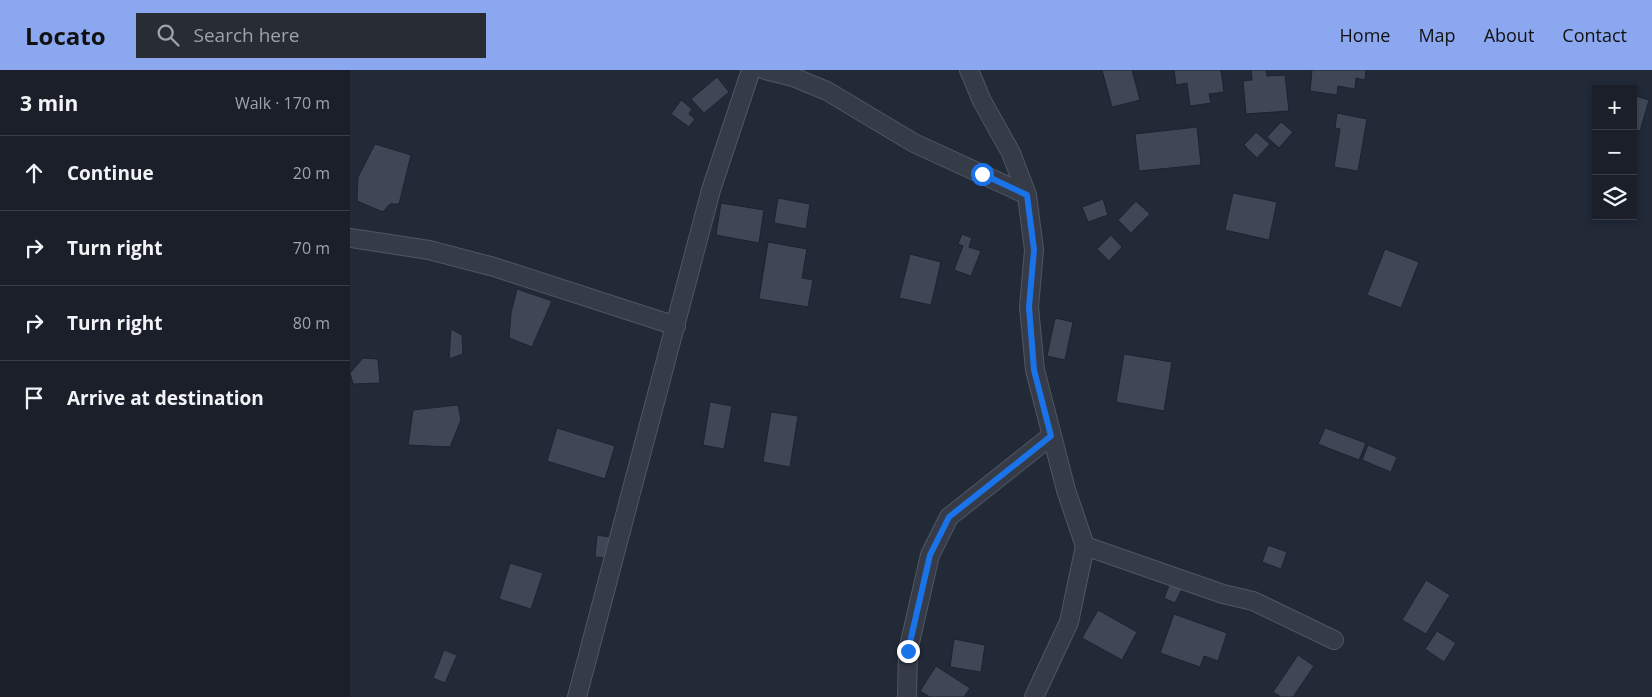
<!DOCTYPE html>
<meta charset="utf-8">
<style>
:root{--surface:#1a1f29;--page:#272c35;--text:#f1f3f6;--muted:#9fa2a8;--line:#383d46;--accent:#8aa7f0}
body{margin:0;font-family:"Open Sans",sans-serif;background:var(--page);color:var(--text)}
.controls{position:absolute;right:15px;top:15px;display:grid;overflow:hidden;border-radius:0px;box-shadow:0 2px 8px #0003}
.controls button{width:45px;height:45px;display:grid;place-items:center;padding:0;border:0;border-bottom:1px solid var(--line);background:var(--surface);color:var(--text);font:25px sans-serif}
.stop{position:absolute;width:15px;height:15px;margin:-11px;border:4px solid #1a73e8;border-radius:50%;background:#fff}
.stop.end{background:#1a73e8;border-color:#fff;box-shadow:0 1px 5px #0008}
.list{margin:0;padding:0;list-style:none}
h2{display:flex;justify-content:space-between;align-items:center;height:65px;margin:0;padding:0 20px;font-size:21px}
h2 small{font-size:16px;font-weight:400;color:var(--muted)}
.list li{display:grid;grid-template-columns:32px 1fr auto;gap:15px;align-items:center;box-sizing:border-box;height:75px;padding:0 20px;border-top:1px solid var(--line)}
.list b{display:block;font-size:19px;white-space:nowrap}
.list em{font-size:16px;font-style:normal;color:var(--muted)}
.icon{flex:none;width:28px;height:28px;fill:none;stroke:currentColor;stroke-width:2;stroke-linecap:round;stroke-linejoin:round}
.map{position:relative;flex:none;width:1302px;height:627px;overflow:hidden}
header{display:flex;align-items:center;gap:30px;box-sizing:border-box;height:70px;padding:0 25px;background:var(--accent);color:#111}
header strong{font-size:24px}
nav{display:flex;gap:28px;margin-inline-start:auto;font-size:18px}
.search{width:350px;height:45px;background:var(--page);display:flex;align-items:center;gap:12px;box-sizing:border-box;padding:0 18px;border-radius:0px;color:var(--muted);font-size:19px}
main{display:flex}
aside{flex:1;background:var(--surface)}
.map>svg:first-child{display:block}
.building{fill:#3f4757;stroke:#1d232e}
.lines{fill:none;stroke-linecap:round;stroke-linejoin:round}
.minor-casing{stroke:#515663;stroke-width:20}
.minor{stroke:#363b48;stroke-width:18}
.route{stroke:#1a73e8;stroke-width:6}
</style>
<header>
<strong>Locato</strong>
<div class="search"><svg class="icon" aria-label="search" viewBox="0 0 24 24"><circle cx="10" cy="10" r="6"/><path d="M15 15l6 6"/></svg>Search here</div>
<nav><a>Home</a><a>Map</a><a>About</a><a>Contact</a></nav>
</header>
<main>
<aside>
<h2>3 min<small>Walk · 170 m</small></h2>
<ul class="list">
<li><svg class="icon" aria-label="ahead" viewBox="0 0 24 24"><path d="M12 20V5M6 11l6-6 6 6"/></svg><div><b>Continue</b></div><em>20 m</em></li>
<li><svg class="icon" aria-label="right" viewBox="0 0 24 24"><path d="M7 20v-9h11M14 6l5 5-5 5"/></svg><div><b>Turn right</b></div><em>70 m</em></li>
<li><svg class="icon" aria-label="right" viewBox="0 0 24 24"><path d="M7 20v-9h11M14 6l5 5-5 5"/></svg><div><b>Turn right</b></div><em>80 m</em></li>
<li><svg class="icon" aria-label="arrive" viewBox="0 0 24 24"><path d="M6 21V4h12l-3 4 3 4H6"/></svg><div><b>Arrive at destination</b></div></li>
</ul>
</aside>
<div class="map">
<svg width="1302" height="627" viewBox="0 0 1302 627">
<rect width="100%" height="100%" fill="#222937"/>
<path class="building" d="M752,0H782L790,30L762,37Z
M824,0H871L874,22L859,24L861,33L840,36L837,13L826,15Z
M901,0H916L917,6L935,5L939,41L896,44L893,11L902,10Z
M962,0H1016L1015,10L1006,8L1005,19L988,16L987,25L960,21Z
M367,7L379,22L354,43L341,29Z
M1283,25L1299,30L1290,61L1283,59Z
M331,30L342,39L339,44L345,49L339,57L321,44Z
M987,43L1017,49L1008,101L984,97L990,59L985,58Z
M931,52L943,62L929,78L917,67Z
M847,57L851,95L789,101L785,64Z
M906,62L920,74L907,88L894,75Z
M25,74L61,85L49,134H40L33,142L7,131L8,107Z
M883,123L927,132L919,170L875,160Z
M428,128L460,134L456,159L424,153Z
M753,129L758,145L738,152L732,137Z
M786,131L800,144L781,163L768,150Z
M371,133L414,140L409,173L366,165Z
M612,164L622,168L619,177L631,181L621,206L604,200L613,176L608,174Z
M761,165L772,177L759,191L747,179Z
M418,172L457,179L452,208L463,210L458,237L409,229Z
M1035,179L1069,192L1051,238L1017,225Z
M560,184L591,192L581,235L549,228Z
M167,219L202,231L182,277L159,268L161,243Z
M705,248L723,252L715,290L697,286Z
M101,259L112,265L113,284L99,289Z
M774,284L822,292L814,341L766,332Z
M13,288L28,289L30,313L3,314L0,303Z
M360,332L382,336L374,379L353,375Z
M108,335L111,350L100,377L58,375L63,340Z
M421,342L448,346L440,397L413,392Z
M207,358L265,376L255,409L197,391Z
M975,358L1016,373L1009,390L968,374Z
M1018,375L1047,387L1041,402L1012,390Z
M247,465L260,467L258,488L245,487Z
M918,475L937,482L931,499L912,492Z
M160,493L193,503L181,539L149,529Z
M1076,510L1100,525L1076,564L1052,550Z
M820,513L832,519L825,533L814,528Z
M748,540L787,562L772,590L732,568Z
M824,544L877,563L868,591L854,586L850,597L810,583Z
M1087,561L1106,573L1094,592L1075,579Z
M604,569L635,575L631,602L600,597Z
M94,580L107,585L95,613L83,608Z
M948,585L964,596L943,627H931L923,622Z
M586,596L620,618L614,627H580L570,621Z"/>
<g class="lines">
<defs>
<path id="minor" d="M415,0L443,7L477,21L564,73L677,125
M619,0L632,31L661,83L677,125L684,180L679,237L685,300L716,420L735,476L719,552L684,627
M0,168L79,180L144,197L326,256
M735,476L873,524L903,531L984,570
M227,627L361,120L401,0
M557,627L558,581L580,485L599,447L701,366"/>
</defs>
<use href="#minor" class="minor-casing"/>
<use href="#minor" class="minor"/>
</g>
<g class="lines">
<path class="route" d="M558,581L580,485L599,447L701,366L684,300L679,237L684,180L677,125L632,104"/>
</g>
</svg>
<div class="controls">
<button>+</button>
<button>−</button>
<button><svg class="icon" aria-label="layers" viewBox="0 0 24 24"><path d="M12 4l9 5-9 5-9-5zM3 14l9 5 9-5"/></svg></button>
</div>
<div class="stop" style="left:632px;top:104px"></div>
<div class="stop end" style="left:558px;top:581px"></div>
</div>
</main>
